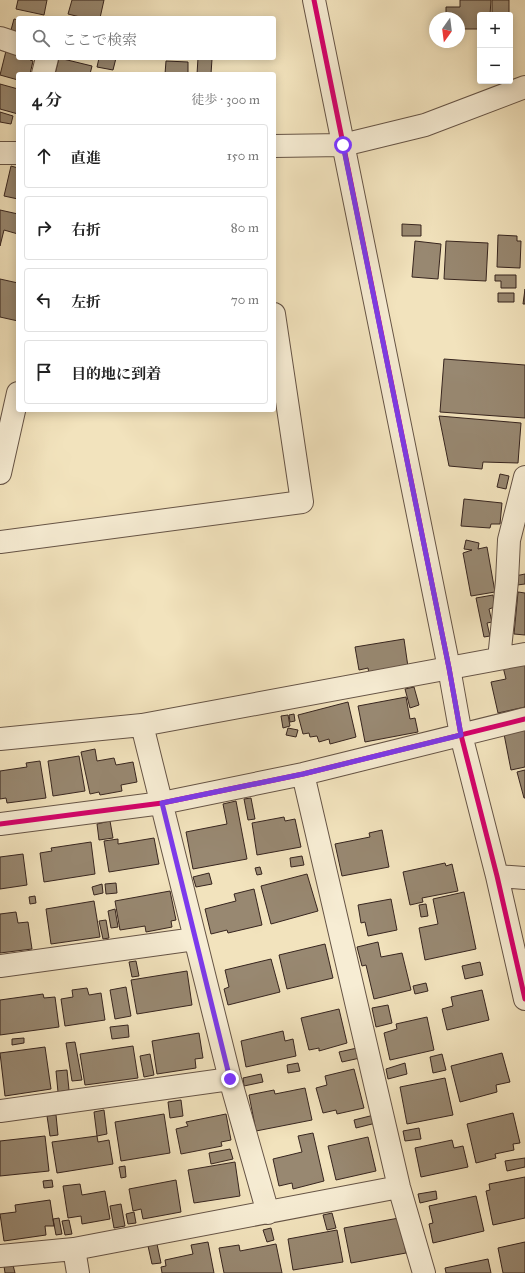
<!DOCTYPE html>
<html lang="ja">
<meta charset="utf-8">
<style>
:root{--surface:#fff;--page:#f6f6f6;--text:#222;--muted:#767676;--line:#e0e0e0}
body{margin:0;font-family:"IM FELL Great Primer","Noto Serif JP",serif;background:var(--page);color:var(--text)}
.controls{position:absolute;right:12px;top:12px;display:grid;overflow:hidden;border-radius:4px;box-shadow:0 2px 10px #0003}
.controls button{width:36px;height:36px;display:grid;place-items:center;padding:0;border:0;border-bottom:1px solid var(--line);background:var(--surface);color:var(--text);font:20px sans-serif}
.compass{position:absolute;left:429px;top:12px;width:36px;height:36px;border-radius:50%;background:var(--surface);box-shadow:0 2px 10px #0003;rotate:194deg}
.stop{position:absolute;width:12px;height:12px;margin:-9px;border:3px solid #7c3aed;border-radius:50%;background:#fff}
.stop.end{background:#7c3aed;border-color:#fff;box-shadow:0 1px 4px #0008}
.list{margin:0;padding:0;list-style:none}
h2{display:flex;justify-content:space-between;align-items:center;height:52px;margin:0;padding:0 16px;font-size:17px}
h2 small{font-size:13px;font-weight:400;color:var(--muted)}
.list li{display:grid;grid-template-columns:26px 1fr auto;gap:12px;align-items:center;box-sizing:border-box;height:64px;margin:0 8px 8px;padding:0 8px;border:1px solid var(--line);border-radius:4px}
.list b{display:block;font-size:15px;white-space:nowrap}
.list em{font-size:13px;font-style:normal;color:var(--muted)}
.icon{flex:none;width:22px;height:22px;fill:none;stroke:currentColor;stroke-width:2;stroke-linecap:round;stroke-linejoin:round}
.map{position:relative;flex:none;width:525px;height:1273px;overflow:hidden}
.search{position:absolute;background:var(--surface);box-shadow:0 2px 10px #0003;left:16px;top:16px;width:260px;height:44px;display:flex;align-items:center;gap:10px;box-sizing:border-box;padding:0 14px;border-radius:4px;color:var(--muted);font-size:15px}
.panel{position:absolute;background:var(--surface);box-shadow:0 2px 10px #0003;left:16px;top:72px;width:260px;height:340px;border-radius:4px}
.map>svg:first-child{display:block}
.building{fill:#988871;stroke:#37251f}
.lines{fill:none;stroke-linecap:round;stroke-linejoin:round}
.minor-casing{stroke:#665446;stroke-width:24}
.minor{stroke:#f7edd4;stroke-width:22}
.cycleway-casing{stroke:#f7edd4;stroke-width:8}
.cycleway{stroke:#d6006c;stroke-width:5}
.route{stroke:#7c3aed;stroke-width:5}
</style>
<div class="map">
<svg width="525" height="1273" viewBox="0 0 525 1273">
<rect width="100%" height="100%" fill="#f2e3bd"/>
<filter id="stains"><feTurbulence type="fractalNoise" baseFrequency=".005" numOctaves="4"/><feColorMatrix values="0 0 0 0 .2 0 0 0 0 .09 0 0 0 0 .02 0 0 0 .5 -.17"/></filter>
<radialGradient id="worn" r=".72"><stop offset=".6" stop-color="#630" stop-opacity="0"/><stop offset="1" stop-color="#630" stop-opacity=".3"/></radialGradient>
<path class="building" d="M18,0H47L44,15L16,9Z
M72,0H104L100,18H84L68,14Z
M460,0H491L490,15H480V29H459V18H446V7H460Z
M492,0H509V15H492Z
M14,19L18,20V43L8,41Z
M6,51L18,54V58H30V60L33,61L30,74H18V80L0,75Z
M59,58L92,66L90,74H55Z
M99,58H116L113,70L97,67Z
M198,58L212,59L211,74H197Z
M166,61L188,62V74H165Z
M0,84L18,89V114L0,109Z
M0,112L13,116L11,124L0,122Z
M11,166L18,168V199L4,196Z
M0,210L18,214V234L4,230L0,246Z
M402,224L421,225V236H402Z
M498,235L517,236V241H521L520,268L497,267Z
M415,241L441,244L438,279L412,277Z
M446,241L488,243L486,281L444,279Z
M495,275H516V288H501V281H495Z
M0,279L18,283V321L0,317Z
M525,289V304H523Z
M498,293H514V302H498Z
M444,359L525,365V418L440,412Z
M439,416L521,423L518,463L483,462L482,469L449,466Z
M500,474L509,476L506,489L497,487Z
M464,499L502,503L500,524H491L490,528L461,526Z
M466,540L479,543L478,549L487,547L495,592L471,596L463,553L472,550L464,549Z
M525,574V584L517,585L515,576Z
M518,592L525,593V635L514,634Z
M493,595L495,607L489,609L492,622L487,623L490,636L484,637L476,598Z
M404,639L408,667L369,674L368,668L359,670L355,647Z
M525,663V707L498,713L491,682L506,679L503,667Z
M414,687L419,705L410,708L405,689Z
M406,697L410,719L415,718L418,732L365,742L358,706Z
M348,702L356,737L330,744L329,739L319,742L317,736L310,737L309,733L303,734L298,715Z
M294,714L295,721L290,722L289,715Z
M288,715L290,726L283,728L281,716Z
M288,728L298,730L296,737L286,735Z
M525,730V767L511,770L504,734Z
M95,749L97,761L114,758L116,765L133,762L137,782L121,785L122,791L100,795L99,792L90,794L81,752Z
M79,756L85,791L53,796L48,761Z
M40,761L46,798L7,803L6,798L0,799V771L27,767L26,763Z
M525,770V798H524L517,772Z
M251,798L255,819L248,820L244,799Z
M236,801L247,859L193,869L186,832L227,824L223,804Z
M284,817L285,821L295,819L301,847L257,855L252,823Z
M110,821L113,838L99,840L97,824Z
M382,830L389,867L342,876L335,844L370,837L369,833Z
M154,838L159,864L109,872L104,841L118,839V844Z
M91,842L95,874L44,882L40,853L52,851L51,848Z
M23,854L27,885L0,889V857Z
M302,856L304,865L291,867L290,858Z
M445,863L446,866L452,864L458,891L422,898L423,902L410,905L403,872Z
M260,867L262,874L257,875L255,868Z
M209,873L212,884L196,887L193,877Z
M307,874L318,911L271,924L261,886Z
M116,883L117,893L106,894L105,884Z
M102,884L103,893L94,895L92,887Z
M254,889L262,925L228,933L227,930L211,934L205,909L236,901L234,894Z
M170,891L176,920L171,921L172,927L146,932L145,926L120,930L115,901Z
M464,892L476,949L425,960L419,928L438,924L433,899Z
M35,896L36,903L30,904L29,897Z
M391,899L397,930L368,936L365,922L361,923L358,905Z
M94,901L100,937L51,944L46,909Z
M426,904L428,916L421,917L419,905Z
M115,909L118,927L111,928L108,911Z
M16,912L18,923L28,922L32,949L0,953V914Z
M106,920L109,938L103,939L99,921Z
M378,942L381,957L402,953L411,990L374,999L366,965L362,966L357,947Z
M325,944L333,978L287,989L279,955Z
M271,959L280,992L228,1005L224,989L229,987L225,970Z
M136,961L139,976L132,977L129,962Z
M480,962L483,975L465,979L462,966Z
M187,971L192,1005L137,1014L131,980Z
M426,983L428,991L415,994L413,986Z
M126,987L131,1016L115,1019L110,990Z
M87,988L89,995L101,993L105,1020L65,1026L61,999L73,997L72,990Z
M482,990L489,1020L447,1030L442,1009L453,1006L451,997Z
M43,994L44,998L55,997L59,1027L0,1035V1000Z
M388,1005L392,1023L376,1027L372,1008Z
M339,1009L347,1043L319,1051V1048L309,1050L301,1018Z
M427,1017L434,1050L390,1060L384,1033L397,1029L396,1024Z
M128,1025L129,1037L112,1039L110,1027Z
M283,1031L285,1041L293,1039L296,1056L246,1067L241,1041Z
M199,1033L203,1058L195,1059L196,1068L157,1074L152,1041Z
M24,1038V1043L12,1045V1039Z
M75,1042L82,1080L72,1081L66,1043Z
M133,1046L138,1078L85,1085L80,1054Z
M45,1047L51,1089L5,1096L0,1053Z
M357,1048L360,1058L342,1062L339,1052Z
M502,1053L510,1082L496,1085L497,1092L460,1102L451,1066Z
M150,1054L154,1075L144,1077L140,1056Z
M442,1054L446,1070L433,1073L430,1057Z
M298,1063L300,1071L288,1073L287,1065Z
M405,1063L407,1074L388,1079L386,1069Z
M354,1069L364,1108L337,1114L336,1110L323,1113L316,1088L327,1085L325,1076Z
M67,1070L69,1090L58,1092L56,1071Z
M261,1074L263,1082L244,1086L243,1078Z
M445,1078L453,1115L407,1124L400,1087Z
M305,1088L312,1120L256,1131L249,1095L274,1090L275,1094Z
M181,1100L183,1116L170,1118L168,1102Z
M104,1110L107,1134L97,1136L94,1112Z
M513,1113L520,1143L513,1144L514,1150L495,1154L496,1158L476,1163L467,1124Z
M164,1114L170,1153L121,1161L115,1122Z
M226,1114L231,1140L221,1142L222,1146L181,1154L176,1129L188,1126L186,1122Z
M56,1115L58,1135L50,1136L47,1116Z
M374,1115L376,1123L356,1128L354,1120Z
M419,1128L421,1139L405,1141L403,1131Z
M313,1133L324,1181L293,1189L292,1183L279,1186L273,1159L302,1152L298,1136Z
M45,1136L49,1171L0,1176V1141Z
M97,1136L98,1142L109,1140L113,1164L57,1173L52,1142Z
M368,1137L376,1171L336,1180L328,1146Z
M452,1140L454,1148L463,1146L468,1167L421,1177L415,1148Z
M230,1149L233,1159L211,1164L209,1153Z
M525,1158V1167L507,1171L505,1161Z
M235,1162L240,1196L194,1203L188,1170Z
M125,1166L126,1177L121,1178L119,1167Z
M525,1177V1218L493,1225L486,1191L490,1190L489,1184Z
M52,1180L53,1187L44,1188L43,1181Z
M176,1180L181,1212L143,1219L141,1209L133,1211L129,1189Z
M80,1184L82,1195L105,1191L110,1219L82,1224L81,1216L68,1218L63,1186Z
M436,1191L437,1199L420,1203L418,1194Z
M476,1196L484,1231L433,1243L429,1224L433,1223L429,1206Z
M50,1200L54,1226H45L46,1235L4,1241L0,1214L16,1212L15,1205Z
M121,1204L125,1226L114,1228L110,1206Z
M134,1212L136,1223L128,1224L126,1214Z
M332,1213L336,1228L327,1230L323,1215Z
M59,1218L62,1234L56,1235L53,1219Z
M399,1218L406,1253L351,1263L344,1228Z
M69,1220L72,1234L65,1235L62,1221Z
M271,1228L274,1240L267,1242L263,1230Z
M337,1230L343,1262L293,1270L288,1239Z
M208,1242L214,1273H162L161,1267L166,1266L165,1260L193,1254L191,1245Z
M525,1242V1273H503L498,1248Z
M157,1244L161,1263L152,1264L148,1246Z
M276,1244L282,1273H224L219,1248L239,1245L240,1251Z
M488,1259L491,1273H446L445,1268Z
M13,1265L15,1273H5L4,1266Z"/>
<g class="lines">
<defs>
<path id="minor" d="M314,0L449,668L461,735L497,876L525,999
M0,38L18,44
M43,74L47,58
M274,146L343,145L425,125L525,87
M0,153H18
M0,473L18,393
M0,542L302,502L274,314
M499,659L507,581L509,540L525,477
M142,725L230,1079L268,1213
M0,739L142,725L525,654
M303,774L399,1187L424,1273
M0,824L162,803L303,774L525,719
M497,876L525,878
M0,966L195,939
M0,1111L230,1079
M74,1249L78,1273
M0,1256L74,1249L399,1187"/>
</defs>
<use href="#minor" class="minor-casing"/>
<use href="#minor" class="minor"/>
<defs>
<path id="cycleway" d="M314,0L449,668L461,735L497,876L525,999
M0,824L162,803L303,774L525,719"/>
</defs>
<use href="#cycleway" class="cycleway-casing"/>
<use href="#cycleway" class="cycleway"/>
</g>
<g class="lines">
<path class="route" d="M230,1079L162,803L303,774L461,735L449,668L343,145"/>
</g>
<rect width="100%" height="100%" filter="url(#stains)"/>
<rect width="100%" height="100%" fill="url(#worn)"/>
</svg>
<div class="controls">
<button>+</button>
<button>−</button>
</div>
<svg class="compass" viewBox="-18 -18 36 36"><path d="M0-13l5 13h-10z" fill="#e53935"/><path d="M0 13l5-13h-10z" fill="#767676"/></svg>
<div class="stop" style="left:343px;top:145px"></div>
<div class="stop end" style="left:230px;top:1079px"></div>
<div class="search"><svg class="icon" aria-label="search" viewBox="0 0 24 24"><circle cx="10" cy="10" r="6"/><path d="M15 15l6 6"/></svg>ここで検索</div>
<section class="panel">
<h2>4 分<small>徒歩 · 300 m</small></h2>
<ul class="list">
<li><svg class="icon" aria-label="ahead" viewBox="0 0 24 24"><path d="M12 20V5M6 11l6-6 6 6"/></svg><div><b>直進</b></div><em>150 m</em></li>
<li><svg class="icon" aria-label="right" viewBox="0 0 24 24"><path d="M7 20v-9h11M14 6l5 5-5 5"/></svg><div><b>右折</b></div><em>80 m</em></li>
<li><svg class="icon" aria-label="left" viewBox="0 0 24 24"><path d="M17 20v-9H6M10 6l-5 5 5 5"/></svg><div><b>左折</b></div><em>70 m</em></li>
<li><svg class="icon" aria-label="arrive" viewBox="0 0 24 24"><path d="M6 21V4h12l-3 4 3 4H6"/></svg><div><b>目的地に到着</b></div></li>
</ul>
</section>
</div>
